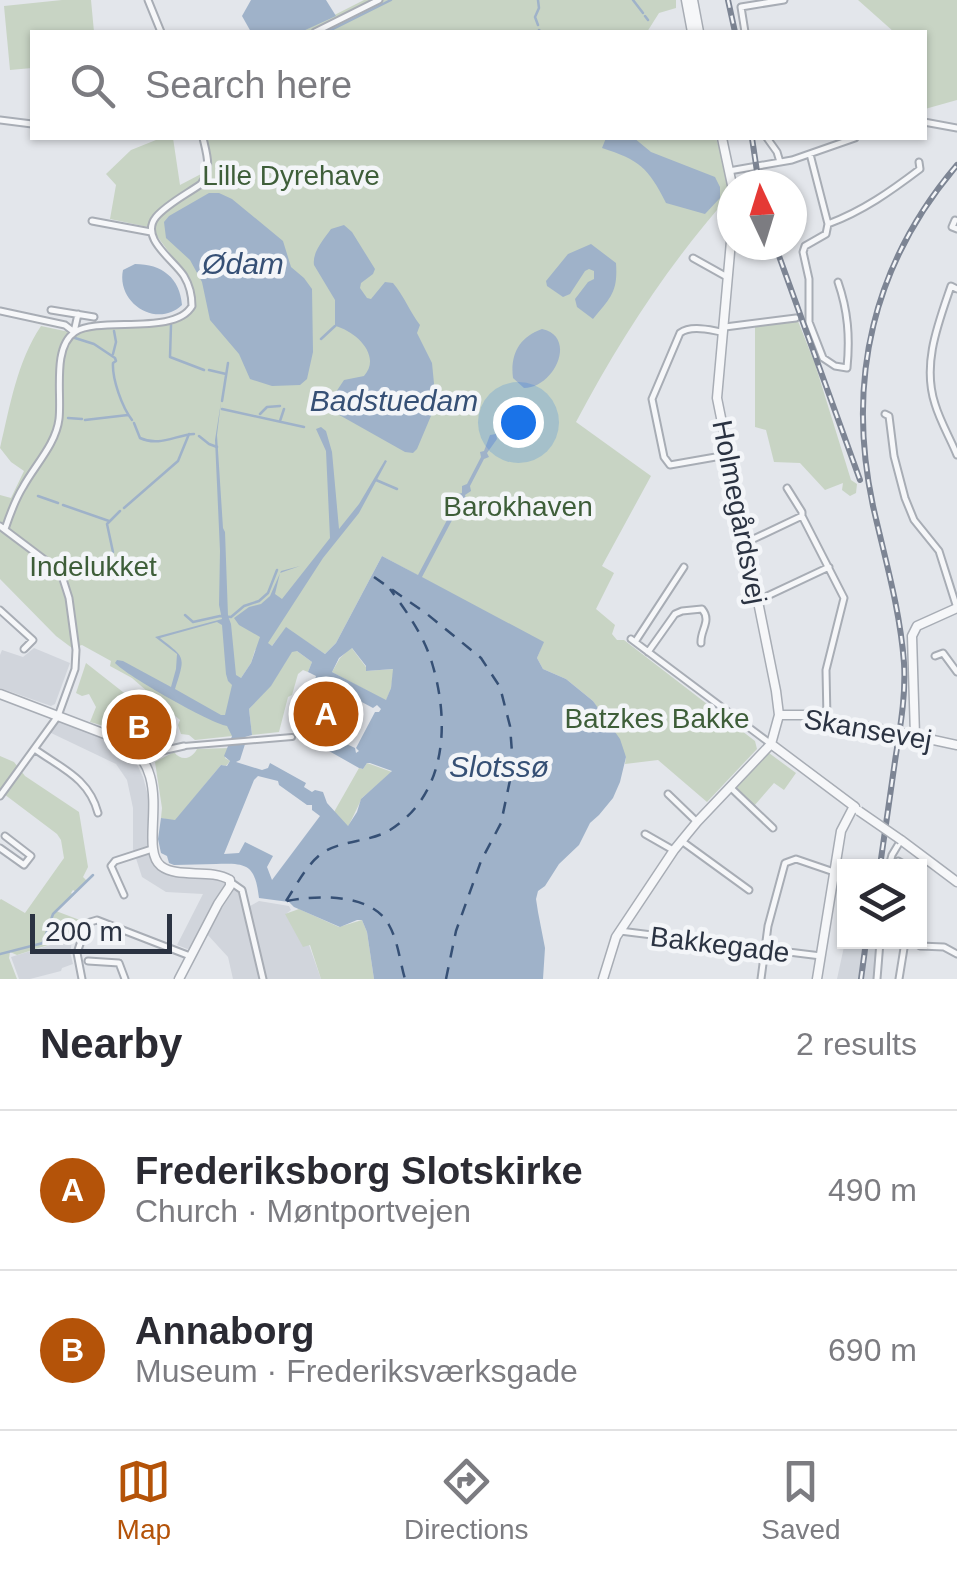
<!DOCTYPE html>
<meta charset="utf-8">
<style>
:root{--surface:#fff;--page:#f7f7f7;--text:#2b2b33;--muted:#7c7c81;--line:#e1e1e2;--accent:#b45309}
body{margin:0;font-family:Arial,sans-serif;background:var(--page);color:var(--text)}
.controls{position:absolute;right:30px;bottom:30px;display:grid;overflow:hidden;border-radius:0px;box-shadow:0 2px 8px #0004}
.controls button{width:90px;height:90px;display:grid;place-items:center;padding:0;border:0;border-bottom:2px solid var(--line);background:var(--surface);color:var(--text);font:50px sans-serif}
.compass{position:absolute;left:717px;top:170px;width:90px;height:90px;border-radius:50%;background:var(--surface);box-shadow:0 2px 8px #0004;rotate:356deg}
.scale{position:absolute;left:30px;bottom:25px;width:142px;box-sizing:border-box;padding-left:10px;border:5px solid #2b3342;border-top:0;font-size:28px;line-height:35px;white-space:nowrap;color:#2b3342;-webkit-text-stroke:8px #f3f5f8;paint-order:stroke}
.you{position:absolute;left:518px;top:422px;width:35px;height:35px;margin:-25px;border:8px solid #fff;border-radius:50%;background:#1a73e8;box-shadow:0 0 0 15px #1a73e833}
.badge{display:grid;place-items:center;width:65px;height:65px;border-radius:50%;background:var(--accent);color:#fff;font-size:32px;font-weight:700}
.pin{position:absolute;translate:-50% -50%;border:5px solid #fff;box-shadow:0 2px 10px #0006}
.list{margin:0;padding:0;list-style:none}
h2{display:flex;justify-content:space-between;align-items:center;height:130px;margin:0;padding:0 40px;font-size:42px}
h2 small{font-size:32px;font-weight:400;color:var(--muted)}
.list li{display:grid;grid-template-columns:65px 1fr auto;gap:30px;align-items:center;box-sizing:border-box;height:160px;padding:0 40px;border-top:2px solid var(--line)}
.list b{display:block;font-size:38px;white-space:nowrap}
.list p{margin:0;font-size:32px;white-space:nowrap;color:var(--muted)}
.list em{font-size:32px;font-style:normal;color:var(--muted)}
.icon{flex:none;width:55px;height:55px;fill:none;stroke:currentColor;stroke-width:2;stroke-linecap:round;stroke-linejoin:round}
.map{position:relative;flex:none;width:957px;height:979px;overflow:hidden}
.search{position:absolute;background:var(--surface);box-shadow:0 2px 8px #0004;left:30px;right:30px;top:30px;height:110px;display:flex;align-items:center;gap:25px;box-sizing:border-box;padding:0 35px;border-radius:0px;color:var(--muted);font-size:38px}
.sheet{height:450px;background:var(--surface)}
nav{display:flex;justify-content:space-around;align-items:center;box-sizing:border-box;height:140px;border-top:2px solid var(--line);background:var(--surface);font-size:28px;color:var(--muted)}
nav a{display:grid;justify-items:center;gap:5px}
nav .on{color:var(--accent)}
.map>svg:first-child{display:block}
.built{fill:#d1d5dc}
.green{fill:#c8d4c4}
.water{fill:#9fb2c9;fill-rule:evenodd}
.lines{fill:none;stroke-linecap:round;stroke-linejoin:round}
.stream{stroke:#9fb2c9;stroke-width:2.5}
.ferry{stroke:#365075;stroke-width:2.5;stroke-dasharray:12 10;stroke-linecap:butt}
.pedestrian-tunnel{stroke:#bec2c9;stroke-width:4;stroke-dasharray:4 2;stroke-linecap:butt}
.pedestrian-casing{stroke:#a8adb5;stroke-width:8}
.minor-casing{stroke:#a8adb5;stroke-width:9}
.tertiary-casing{stroke:#a8adb5;stroke-width:11}
.pedestrian{stroke:#f6f7f9;stroke-width:4}
.minor{stroke:#f6f7f9;stroke-width:5}
.tertiary{stroke:#f6f7f9;stroke-width:8}
.rail-casing{stroke:#7d8594;stroke-width:6}
.rail{stroke:#f3f5f8;stroke-width:2.5;stroke-dasharray:8;stroke-linecap:butt}
.tertiary-bridge-casing{stroke:#a8adb5;stroke-width:11;stroke-linecap:butt}
.tertiary-bridge{stroke:#f6f7f9;stroke-width:8}
.labels{text-anchor:middle;stroke-width:9;stroke-linejoin:round;paint-order:stroke}
.park-label{font-size:28px;fill:#3e5e39;stroke:#f3f5f8}
.street-label{font-size:28px;fill:#2b3342;stroke:#f3f5f8}
.water-label{font-size:30px;font-style:italic;fill:#365075;stroke:#f3f5f8}
</style>
<div class="map">
<svg width="957" height="979" viewBox="0 0 957 979">
<rect width="100%" height="100%" fill="#e3e6eb"/>
<path class="built" d="M34,648L70,663L55,704L51,706L0,688V655L2,650L23,657Z
M58,719L125,747L132,754L143,777L150,803L147,845L155,864L162,869L202,874L227,881L190,950L177,945L203,894L166,892L142,877L133,849V808L127,780L116,764L49,732Z
M235,888L250,906L259,901L289,906L291,910L286,914L309,945L321,979H233L228,957L206,933Z
M73,938L70,952L73,964L62,968L61,971L30,979H19L11,957Z
M845,942H876L874,979H837Z"/>
<path class="green" d="M62,0H91L94,32H32V68L10,70L4,6Z
M364,0H676V8L659,13L647,32H301Z
M858,0H957V100L925,109V92L927,90L924,32H894Z
M161,138H173L180,185L201,174L199,181L154,214L148,227L110,219L116,185L106,174L131,150Z
M205,138H716L729,181L730,195C668,265 620,339 576,422L651,476L602,566L614,573L596,609L615,625L612,634L617,640H624L755,741L757,749L707,802L658,760L625,764L626,757L593,701L566,679L543,669L537,658L543,643L382,556L336,643L325,654L286,628L271,647L255,650L251,663L241,678L232,736L195,740L189,735L181,734L178,725L180,720L132,678L110,666L111,661L82,645L72,648L56,636L0,579V495L11,498L24,471L11,462L0,448C10,406 17,362 41,326L74,333L80,329C103,327 177,326 189,306C193,299 192,290 191,282L154,232C160,188 229,207 205,138Z
M798,321L815,364L851,480L857,484L856,493L850,496L842,490L843,483L825,490L800,463L774,462L766,430L755,427V326Z
M351,647L366,667V671L394,669L391,688L386,701L332,672L340,658Z
M292,651H297L312,662L308,672L303,670L298,674L292,695L288,697L279,732L252,735L249,709L271,685Z
M86,663L156,718L147,728L133,717L128,722L151,745L121,731L90,722L96,707L89,694L82,696L76,693Z
M229,748L225,758L230,761L226,766L221,765L175,821L161,818L162,808L155,762L174,752C181,761 191,760 197,749Z
M769,753L796,773L784,790L774,783L754,806L736,788Z
M0,756L14,762L25,776L79,812L88,867L83,877L87,881L76,892L73,890L71,893L74,895L56,911L85,922L79,938L73,937L17,955L10,952L9,958L17,979H0V900L1,899L25,913L64,858L61,840L57,834L0,791Z
M367,763L392,772L362,798L348,827L334,812L359,768L363,769Z
M299,909L339,927L362,920L367,932L374,979H321L310,945L303,947L285,914Z"/>
<path class="water" d="M251,0H326L336,16L301,32H251L242,16Z
M606,138H634L651,152L715,177L720,187V198L705,214L666,203C648,167 639,160 602,148Z
M209,193H219L232,199L283,241L291,267L304,278L312,289L313,352L307,379L300,385L272,386L250,379L239,354L210,320L202,282L190,260L166,238L164,222L169,216Z
M344,225L352,232L375,269L373,274L361,283L360,288L367,298L371,299L385,282L393,283C404,296 410,312 420,325L417,333L432,363L436,404L417,449L413,453L405,452L334,412L336,392L344,380L364,376C382,356 356,331 335,326V300L314,265C312,252 324,239 331,229Z
M591,244L616,263C618,292 611,297 593,319L577,307L575,299L588,282L594,279V271L589,269L585,271L570,294L563,297L547,286L546,281L568,254Z
M135,264C162,264 180,278 182,305C157,329 116,303 123,270Z
M542,329C578,337 554,388 524,388L513,378C510,355 519,337 542,329Z
M221,402L217,435L223,528L225,532L228,616L231,624L236,675L241,678L251,663L260,637L239,625L234,618L249,607L261,604L270,596L281,571L300,566L280,573L275,594L282,599L330,538L326,451L316,429L321,427L326,431L332,452L339,529L359,504L385,460L387,461L359,513L323,558L268,643L272,646L286,627L325,654L336,643L382,556L418,575L456,503L455,495L462,493V486L467,484L481,457L480,452L484,451L490,435L496,434L497,439L487,453L489,457L484,459L470,486L471,491L465,495L467,503L460,505L422,577L544,642L537,658L543,669L566,679L593,701L620,739L626,757L620,782L613,798L599,815L590,823L579,845L559,864L545,886L538,891L536,899L538,912L545,948L543,979H374L367,932L362,920H357L340,927L294,907L289,902L259,898C255,865 248,863 216,864C202,864 188,865 174,865L169,863L167,856L161,853L158,839L161,818L175,820L221,765L227,766L230,761L224,756L232,736L227,726C210,723 127,676 115,663L117,660L123,661L171,687L176,669L177,654L155,637L222,619L219,605L220,551L215,440ZM217,622L222,625L226,674L228,681L232,685L225,715H221L175,689C186,655 185,658 160,638ZM352,648L366,666V671L393,669L391,688L386,700L332,672L339,658ZM297,651L312,662L308,672L316,676L299,734L359,768L363,769L367,763H370L392,771L361,799L357,812L348,826L327,803L323,792L315,790L312,792L304,787L306,783L270,763L268,768L262,770L236,762L240,760L246,741L245,737L252,735L249,709L271,686L292,652ZM333,683L336,684V689L353,698L355,695L359,697L358,700L373,708L377,705L381,709L379,712H375L356,748L359,751L356,753L355,748L311,727L314,726L332,691L330,686ZM258,776L278,781L279,785L307,805H312V810L320,816L272,880L267,867L273,856L245,842L239,853L224,854L254,780Z"/>
<g class="lines">
<path class="stream" d="M633,0L643,13
M645,16L648,20
M538,25L535,17L539,8L538,0
M539,30L541,32
M327,32L391,0
M171,325L170,357L204,370
M75,338L94,344L115,358L116,361L113,363C112,379 122,407 132,420
M321,339L335,326
M113,354L116,342L114,331
M209,370L226,374
M222,401L228,363
M222,409L304,427
M260,414L267,407L280,406
M68,418L82,419
M85,420L128,415
M280,421L284,409
M134,423L140,438C159,447 176,435 194,434
M199,436L209,444L217,447
M376,480L397,489
M38,496L58,503
M63,505L109,521
M124,508L178,461L189,434
M113,552L107,524L120,511
M185,615L193,622L220,616L231,617L244,606L259,601L268,593L277,570
M43,942L70,935
M0,954L43,943L53,914L93,875"/>
<path class="ferry" d="M374,577L427,614L481,658L500,687L510,726L513,766L501,823L481,861L456,931L446,979
M286,901C296,886 308,862 324,852C343,840 370,842 390,830C447,794 450,722 432,663C424,636 407,612 390,589
M287,901C318,895 372,893 389,925C398,941 400,962 405,979"/>
<path class="pedestrian-tunnel" d="M298,716V715"/>
<defs>
<path id="pedestrian" d="M184,746L292,737"/>
<path id="minor" d="M148,0L161,32
M315,32L379,0
M745,32L741,7L784,0
M0,120L32,124
M924,122L957,128
M767,138L777,152L780,162
M810,154L828,224L826,234L805,246L803,252L809,279V322L823,358L835,366L847,368C850,337 848,311 838,282
M729,171L792,160L855,138
M955,220L952,227L957,229
M92,221L151,232
M828,224C863,211 891,191 920,169L919,162
M693,258L727,277
M957,289L951,286C938,324 922,364 935,404C940,421 950,438 957,455
M51,310L94,317
M0,311L65,325L74,332L78,314
M725,327L796,318
M722,332C709,330 691,325 680,333L652,399L664,457L670,465L727,455
M885,414L889,416L894,456L905,498L914,520L939,551L957,608
M787,488L802,512V516
M0,526L53,566L62,576L69,598L76,650L75,669L58,716L0,796
M5,529C10,514 15,500 23,487C35,465 56,444 59,419C62,395 52,347 75,332C99,316 175,336 192,306C192,295 190,286 184,276C174,260 139,238 156,217C167,204 187,194 201,184C212,169 207,155 203,138
M747,542L802,516L844,598L826,670L827,719
M759,600L829,567
M0,610L33,640L24,649
M631,639L771,744
M635,642L684,567
M648,652L675,614L682,611L702,609C712,621 700,630 701,643
M935,656L943,653L957,672
M36,750C63,769 89,779 98,813
M143,759L157,752L184,746
M730,787L773,828
M668,794L697,822
M645,834L673,850
M683,842L749,890
M0,848L24,865L31,856L5,836
M889,866L892,855L901,840
M897,866L898,861L907,866
M232,883L242,890L263,979
M124,895L111,866L115,861L152,849
M620,931L821,956
M920,946L944,947L957,954
M88,961L119,963L125,979
M82,979L77,953L87,923L97,920L190,956
M761,979L768,926L785,863L796,859L834,872
M877,979L880,942
M899,979L905,942"/>
<path id="tertiary" d="M686,0L692,32
M693,0L699,32
M722,138L732,185
M957,608L917,626L912,636L915,736L957,745
M0,694L118,739C180,769 136,846 161,866C178,879 210,868 230,880V886L218,904L179,979
M779,715H804L885,730
M771,744L855,807
M901,840L957,882
M603,979L616,937L674,850L697,822L771,744L779,715L776,691L717,398L732,230
M817,979L841,831L854,806"/>
</defs>
<use href="#pedestrian" class="pedestrian-casing"/>
<use href="#minor" class="minor-casing"/>
<use href="#tertiary" class="tertiary-casing"/>
<use href="#pedestrian" class="pedestrian"/>
<use href="#minor" class="minor"/>
<use href="#tertiary" class="tertiary"/>
<defs>
<path id="rail" d="M728,0L735,32
M752,138L759,185
M775,245L860,480
M880,866C885,831 890,796 895,761C900,728 906,696 904,663C900,609 885,559 873,506C846,380 873,264 957,165
M861,979L866,942"/>
</defs>
<use href="#rail" class="rail-casing"/>
<use href="#rail" class="rail"/>
<defs>
<path id="tertiary-bridge" d="M885,730L915,736
M859,811L901,840"/>
</defs>
<use href="#tertiary-bridge" class="tertiary-bridge-casing"/>
<use href="#tertiary-bridge" class="tertiary-bridge"/>
</g>
<g class="labels">
<g class="park-label">
<text x="291" y="185">Lille Dyrehave</text>
<text x="518" y="516">Barokhaven</text>
<text x="93" y="576">Indelukket</text>
<text x="657" y="728">Batzkes Bakke</text>
</g>
<g class="street-label">
<text transform="translate(740 512) rotate(79)" y="10">Holmegårdsvej</text>
<text transform="translate(868 729) rotate(10)" y="10">Skansevej</text>
<text transform="translate(720 944) rotate(7)" y="10">Bakkegade</text>
</g>
<g class="water-label">
<text x="243" y="274">Ødam</text>
<text x="394" y="411">Badstuedam</text>
<text x="499" y="777">Slotssø</text>
</g>
</g>
</svg>
<div class="controls">
<button><svg class="icon" aria-label="layers" viewBox="0 0 24 24"><path d="M12 4l9 5-9 5-9-5zM3 14l9 5 9-5"/></svg></button>
</div>
<svg class="compass" viewBox="-18 -18 36 36"><path d="M0-13l5 13h-10z" fill="#e53935"/><path d="M0 13l5-13h-10z" fill="#7c7c81"/></svg>
<div class="scale">200 m</div>
<div class="you"></div>
<div class="pin badge" style="left:326px;top:714px">A</div>
<div class="pin badge" style="left:139px;top:727px">B</div>
<div class="search"><svg class="icon" aria-label="search" viewBox="0 0 24 24"><circle cx="10" cy="10" r="6"/><path d="M15 15l6 6"/></svg>Search here</div>
</div>
<section class="sheet">
<h2>Nearby<small>2 results</small></h2>
<ul class="list">
<li><span class="badge">A</span><div><b>Frederiksborg Slotskirke</b><p>Church · Møntportvejen</p></div><em>490 m</em></li>
<li><span class="badge">B</span><div><b>Annaborg</b><p>Museum · Frederiksværksgade</p></div><em>690 m</em></li>
</ul>
</section>
<nav>
<a class="on"><svg class="icon" aria-label="map" viewBox="0 0 24 24"><path d="M3 6l6-2 6 2 6-2v14l-6 2-6-2-6 2zM9 4v14M15 6v14"/></svg>Map</a>
<a><svg class="icon" aria-label="directions" viewBox="0 0 24 24"><path d="M12 3l9 9-9 9-9-9zM9 14v-3h6M13 9l2 2-2 2"/></svg>Directions</a>
<a><svg class="icon" aria-label="saved" viewBox="0 0 24 24"><path d="M7 4h10v16l-5-4-5 4z"/></svg>Saved</a>
</nav>
